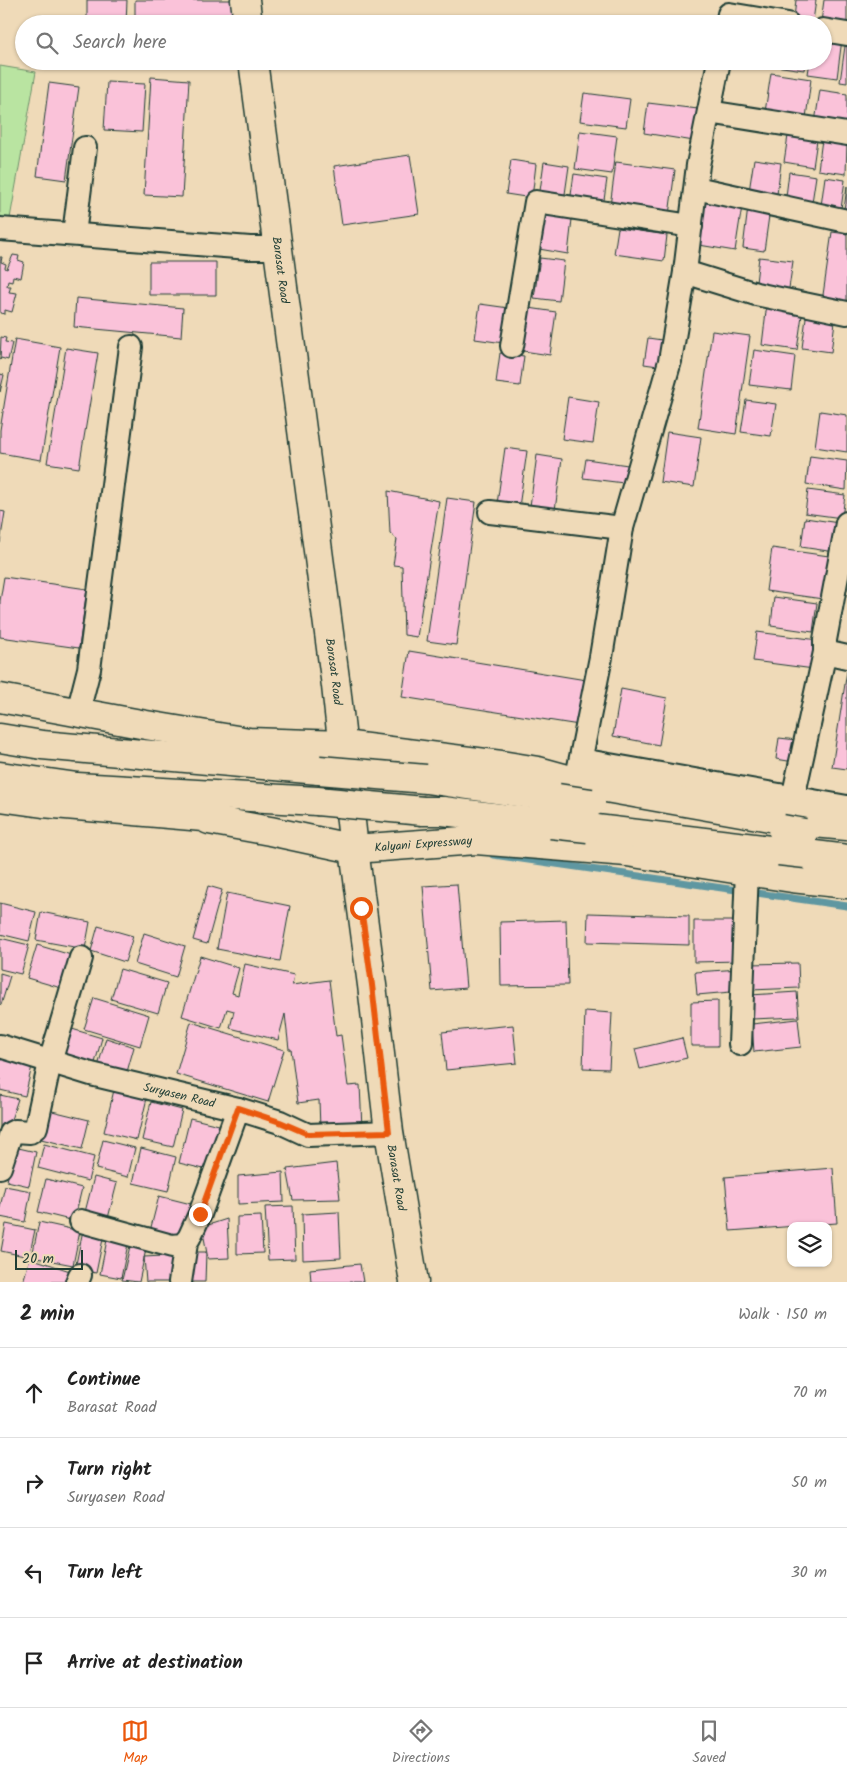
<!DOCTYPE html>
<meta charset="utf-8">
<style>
:root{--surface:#fff;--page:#f2f2f2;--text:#222;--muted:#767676;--line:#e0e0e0;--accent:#ea580c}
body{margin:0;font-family:Kalam,sans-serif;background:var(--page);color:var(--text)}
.controls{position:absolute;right:15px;bottom:15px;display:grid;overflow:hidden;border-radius:10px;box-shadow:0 1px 4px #0004}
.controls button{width:45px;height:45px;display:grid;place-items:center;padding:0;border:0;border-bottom:1px solid var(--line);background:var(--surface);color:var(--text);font:25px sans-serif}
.scale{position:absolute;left:15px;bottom:12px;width:68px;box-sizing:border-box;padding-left:5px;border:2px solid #1f3d34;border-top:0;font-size:14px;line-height:18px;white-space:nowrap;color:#1f3d34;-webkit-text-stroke:4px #efdab8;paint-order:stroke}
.stop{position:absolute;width:15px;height:15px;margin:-11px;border:4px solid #ea580c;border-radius:50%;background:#fff}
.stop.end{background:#ea580c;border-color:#fff;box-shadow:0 1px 5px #0008}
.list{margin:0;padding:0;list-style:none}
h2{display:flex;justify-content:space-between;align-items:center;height:65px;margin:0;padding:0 20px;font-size:21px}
h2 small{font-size:16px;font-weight:400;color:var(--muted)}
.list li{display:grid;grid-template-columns:32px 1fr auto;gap:15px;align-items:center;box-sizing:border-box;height:90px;padding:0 20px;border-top:1px solid var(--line)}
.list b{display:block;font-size:19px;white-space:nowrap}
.list p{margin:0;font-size:16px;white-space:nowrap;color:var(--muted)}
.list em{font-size:16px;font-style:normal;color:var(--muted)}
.icon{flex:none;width:28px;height:28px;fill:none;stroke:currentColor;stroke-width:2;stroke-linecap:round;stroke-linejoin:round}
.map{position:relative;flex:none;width:847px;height:1282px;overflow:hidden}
.search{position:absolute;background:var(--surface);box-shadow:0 1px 4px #0004;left:15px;right:15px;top:15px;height:55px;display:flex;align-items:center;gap:12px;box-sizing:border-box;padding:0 18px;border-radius:28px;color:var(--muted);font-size:19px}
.sheet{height:425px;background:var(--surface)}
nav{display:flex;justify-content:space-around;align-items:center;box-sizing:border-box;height:70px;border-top:1px solid var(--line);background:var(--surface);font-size:14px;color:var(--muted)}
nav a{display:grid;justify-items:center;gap:2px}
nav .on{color:var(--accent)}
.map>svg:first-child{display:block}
.green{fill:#b9e4a1;stroke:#6c906a}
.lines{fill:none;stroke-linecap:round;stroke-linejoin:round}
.stream{stroke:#5f97a1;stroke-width:7}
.building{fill:#fac2d9;stroke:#1f3d34}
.street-casing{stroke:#1f3d34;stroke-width:26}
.primary-casing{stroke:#1f3d34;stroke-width:31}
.highway-casing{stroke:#1f3d34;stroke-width:31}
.street{stroke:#efdab8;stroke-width:22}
.primary{stroke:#efdab8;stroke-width:28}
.highway{stroke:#efdab8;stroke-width:28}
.highway-bridge-casing{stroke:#1f3d34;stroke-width:31;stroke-linecap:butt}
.highway-bridge{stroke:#efdab8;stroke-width:28}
.route{stroke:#ea580c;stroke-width:6}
.labels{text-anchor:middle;stroke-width:5;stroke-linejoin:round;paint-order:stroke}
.street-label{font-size:12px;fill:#1f3d34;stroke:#efdab8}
</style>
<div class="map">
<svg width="847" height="1282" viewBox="0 0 847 1282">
<rect width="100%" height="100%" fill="#efdab8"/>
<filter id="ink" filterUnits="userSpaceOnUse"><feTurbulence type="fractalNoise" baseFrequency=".02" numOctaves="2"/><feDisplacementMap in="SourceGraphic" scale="10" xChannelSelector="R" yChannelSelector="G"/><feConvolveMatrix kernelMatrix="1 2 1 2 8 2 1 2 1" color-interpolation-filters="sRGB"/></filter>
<g filter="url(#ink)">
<path class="green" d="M0,66L36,72L9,224L0,223Z"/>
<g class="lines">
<path class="stream" d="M493,855L847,906"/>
</g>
<path class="building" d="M87,0H127L126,24H87Z
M135,0H237V24H135Z
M796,0H816L813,21L794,18Z
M824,0H847V26L821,22Z
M823,36L842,39L837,78L808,74L810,61H823Z
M846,39H847V83L840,82Z
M776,61H805L804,70L775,66Z
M771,73L811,79L806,118L765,112Z
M151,77L189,80L182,197L144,195Z
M107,82L145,84L142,132L104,130Z
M49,83L79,87L66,180L37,176Z
M820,90L847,94V126L815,122Z
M584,93L630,99L626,127L580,121Z
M648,103L698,109L694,141L644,133Z
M789,129L818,133L813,167L784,162Z
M580,131L617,136L612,174L575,169Z
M822,139L847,142L846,174L818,170Z
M410,155L419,214L342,225L334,166Z
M754,159L781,163L776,202L748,198Z
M511,160L536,164L532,198L506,194Z
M544,162L569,166L564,201L539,198Z
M616,162L675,170L669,215L610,206Z
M789,172L816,176L811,209L785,205Z
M574,174L607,179L603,207L570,202Z
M825,177L845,180L840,216L820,213Z
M847,186V219L843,218Z
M705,201L742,206L735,251L699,245Z
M748,207L770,209L764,251L743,248Z
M543,214L572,219L568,254L539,249Z
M618,228L667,235L664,261L614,254Z
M832,232L847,234V306L822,302Z
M13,255L19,256L18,260L24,262L21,278L13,276L12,282L8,281L7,286H11L9,292L17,293L12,312L5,310V314L0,313V257H2L1,262L6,264L5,268L7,269Z
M759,257L793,261L788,295L755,291Z
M540,258L564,261L559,301L534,298Z
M149,262H216V295H149Z
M76,298L183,308L181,337L74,327Z
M767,303L803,308L797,350L762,345Z
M480,304L516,309L511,344L475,339Z
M529,308L556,312L550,355L523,351Z
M807,310L836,314L831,352L802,348Z
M712,331L750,336L736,434L698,428Z
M1,337L6,338L5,342L12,343L8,360L1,358L0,360Z
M648,338L669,341L665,367L644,364Z
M15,339L60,347L41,460L0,453V430Z
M66,348L98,353L79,468L47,463Z
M754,350L795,356L791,390L749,385Z
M500,353L524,356L520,386L496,383Z
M0,374L4,375L0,392Z
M568,397L599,402L593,443L562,439Z
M746,400L776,404L771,436L741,432Z
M820,411L847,415V452L815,447Z
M667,432L701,437L694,487L660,482Z
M505,448L527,451L519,507L497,504Z
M537,455L562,459L555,510L530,506Z
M810,456L847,461L846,490L806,484Z
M586,459L635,466L632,484L583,478Z
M808,490L845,495L842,518L805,513Z
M388,491L439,501L417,637L404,635L402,566L393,565L397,539L390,533Z
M447,498L476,502L456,645L427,641Z
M0,511L5,512L0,543Z
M805,518L839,523L835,552L801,547Z
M772,548L829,556L823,599L766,591Z
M4,577L87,589L79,648L0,637V601Z
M774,597L817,603L813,632L771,626Z
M757,632L818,640L814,669L753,661Z
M409,651L586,680L579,725L402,697Z
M847,671V769L832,767Z
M621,689L667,698L659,745L613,736Z
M779,738L797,740L794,762L776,759Z
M457,884L466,988L432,991L423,886Z
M208,886L222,890L207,944L193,940Z
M227,893L290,906L280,961L217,949Z
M0,903L36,912L29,941L0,934Z
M41,912L90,922L85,949L36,940Z
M588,913L689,916V945L587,942Z
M566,920L568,985L501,986L500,922Z
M694,921H741L740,961L694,962Z
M98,926L133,936L125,962L91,951Z
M144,933L185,946L176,977L135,964Z
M0,938L29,945L21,974L0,969Z
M37,945L78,957L68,990L27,978Z
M200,956L239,968L232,993L238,995L245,964L294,975L292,985L329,980L336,1036L341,1035L348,1086L360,1085L362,1128L320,1129L319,1100L298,1103L291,1049H289L285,1014L278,1040L230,1028L234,1011L227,1009L221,1028L182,1016Z
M798,963L799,988L751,990L750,964Z
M120,969L167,983L158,1013L111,999Z
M740,969L742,991L697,995L695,972Z
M0,973L10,976L1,1005L0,1004Z
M797,992L799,1017L752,1019L751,995Z
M94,998L149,1015L140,1046L84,1029Z
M718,1001V1046H691V1002Z
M585,1011L612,1013L609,1069L583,1068Z
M798,1019L801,1047L754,1052L752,1024Z
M191,1022L284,1050L268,1102L176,1074Z
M513,1025L517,1063L446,1070L442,1032Z
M72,1029L102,1038L93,1070L62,1060Z
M106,1038L134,1047L125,1079L97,1070Z
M682,1038L687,1058L640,1069L635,1049Z
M0,1059L32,1066L25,1096L0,1090Z
M114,1090L147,1098L137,1140L104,1132Z
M0,1095L18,1099L4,1140H0Z
M151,1102L182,1110L173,1147L142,1140Z
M48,1110L89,1120L82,1149L41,1139Z
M190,1118L223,1126L212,1171L179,1163Z
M103,1140L135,1148L128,1177L96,1169Z
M44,1144L94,1157L88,1181L38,1168Z
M14,1147L36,1152L29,1186L7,1181Z
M141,1148L176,1157L168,1191L133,1183Z
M336,1163L340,1199L293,1200L287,1169Z
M833,1168L837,1223L730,1231L725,1177Z
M283,1172L284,1202L238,1204V1176Z
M94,1177L117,1183L107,1222L84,1216Z
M46,1179L82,1188L74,1221L38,1212Z
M5,1186L31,1191L25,1222L0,1217V1207Z
M159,1196L191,1204L182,1243L149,1235Z
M293,1206L295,1259L268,1260L265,1207Z
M339,1212L341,1258L303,1260L302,1214Z
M261,1216L263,1253L237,1254V1217Z
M227,1219L229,1258L208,1259L202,1227Z
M39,1222L80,1231L73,1265L32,1257Z
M6,1224L35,1230L29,1257L1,1251Z
M83,1230L104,1234L96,1273L75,1269Z
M108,1235L129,1239L121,1278L100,1274Z
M130,1246L146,1249L139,1282L122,1280Z
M187,1252H206L205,1282H184Z
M182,1255L172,1282H146L144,1257Z
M30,1258L70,1271L67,1282H23Z
M360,1264L363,1282H311L310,1269Z"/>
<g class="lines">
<defs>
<g id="street">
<path d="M727,24L729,14L788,24"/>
<path d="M823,30L847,34"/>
<path d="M709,112L847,134"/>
<path d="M696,188L847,221"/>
<path d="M0,229L250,248H278"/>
<path d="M74,234L85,148"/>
<path d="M685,272L756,294L847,313"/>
<path d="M512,346L536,202L691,226"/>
<path d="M490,512L622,528"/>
<path d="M825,652L847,657"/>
<path d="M78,712L89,669L131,347"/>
<path d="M581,760L847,807"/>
<path d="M573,797L601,657L622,528L670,361L685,272L698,165L719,61"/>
<path d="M792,836L793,798L825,652V640L847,523"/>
<path d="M740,1044L747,871"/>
<path id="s1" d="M0,1046L91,1074L238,1109L280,1122L308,1135L389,1132"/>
<path d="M0,1167L11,1133L15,1131L30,1132L36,1127L50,1062L81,958"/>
<path d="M81,1221L172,1246L183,1245L189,1238L200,1214L238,1109"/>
<path d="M77,1282L80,1275"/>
<path d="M180,1282L186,1243"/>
</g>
<g id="primary">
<path d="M245,0L248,24"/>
<path id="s2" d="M253,61L336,686L354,849L372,985L389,1132L414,1282"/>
</g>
<g id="highway">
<path d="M0,698L146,725L249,742L343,745L501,765L538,771L589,785L792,821L847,826"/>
<path d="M0,738L42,745L319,770"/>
<path d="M0,776L77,787L317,801"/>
<path d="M426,779L558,798"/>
<path id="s3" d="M0,797L43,803L203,817L209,820L270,831L354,849L476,840L627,852L792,878L847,884"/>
<path d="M423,811H443L551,824"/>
<path d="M588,828L779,851"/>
<path d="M806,854L847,859"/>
</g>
</defs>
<use href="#street" class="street-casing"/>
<use href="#primary" class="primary-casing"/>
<use href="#highway" class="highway-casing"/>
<use href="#street" class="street"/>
<use href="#primary" class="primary"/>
<use href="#highway" class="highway"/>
<defs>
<path id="highway-bridge" d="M319,770L426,779
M558,798L591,803
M317,801L423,811
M551,824L588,828
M782,829L804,833
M779,851L806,854"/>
</defs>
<use href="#highway-bridge" class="highway-bridge-casing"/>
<use href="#highway-bridge" class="highway-bridge"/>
</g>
</g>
<g class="lines" filter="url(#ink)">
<path class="route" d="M200,1214L238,1108L280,1122L308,1134L389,1132L372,985L361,908"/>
</g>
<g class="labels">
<g class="street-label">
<text dy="4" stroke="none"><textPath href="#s2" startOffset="211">Barasat Road</textPath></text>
<text dy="4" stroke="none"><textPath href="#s2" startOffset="616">Barasat Road</textPath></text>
<text dy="4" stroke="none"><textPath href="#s3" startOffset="428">Kalyani Expressway</textPath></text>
<text dy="4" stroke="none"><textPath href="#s1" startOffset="186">Suryasen Road</textPath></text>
<text dy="4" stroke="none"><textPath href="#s2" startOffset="1126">Barasat Road</textPath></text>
</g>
</g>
</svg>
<div class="controls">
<button><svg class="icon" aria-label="layers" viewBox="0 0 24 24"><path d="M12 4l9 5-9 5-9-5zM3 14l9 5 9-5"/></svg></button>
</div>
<div class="scale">20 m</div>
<div class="stop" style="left:361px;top:908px"></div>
<div class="stop end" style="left:200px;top:1214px"></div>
<div class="search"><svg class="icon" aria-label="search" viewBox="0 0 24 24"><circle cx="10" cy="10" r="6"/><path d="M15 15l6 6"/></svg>Search here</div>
</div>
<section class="sheet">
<h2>2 min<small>Walk · 150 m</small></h2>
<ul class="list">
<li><svg class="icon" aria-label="ahead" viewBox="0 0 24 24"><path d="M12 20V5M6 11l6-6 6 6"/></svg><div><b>Continue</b><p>Barasat Road</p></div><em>70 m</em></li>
<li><svg class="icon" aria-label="right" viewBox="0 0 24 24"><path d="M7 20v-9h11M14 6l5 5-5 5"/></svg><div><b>Turn right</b><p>Suryasen Road</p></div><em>50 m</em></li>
<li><svg class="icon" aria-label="left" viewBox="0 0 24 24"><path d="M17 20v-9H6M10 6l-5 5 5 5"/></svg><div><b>Turn left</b></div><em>30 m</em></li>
<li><svg class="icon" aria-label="arrive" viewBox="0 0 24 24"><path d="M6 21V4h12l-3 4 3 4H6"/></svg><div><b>Arrive at destination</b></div></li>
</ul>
</section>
<nav>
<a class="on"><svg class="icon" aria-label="map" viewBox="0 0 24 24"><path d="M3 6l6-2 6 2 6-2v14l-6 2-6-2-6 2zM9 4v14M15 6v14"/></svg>Map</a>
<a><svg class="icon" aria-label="directions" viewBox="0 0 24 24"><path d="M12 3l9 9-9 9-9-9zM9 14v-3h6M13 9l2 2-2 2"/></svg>Directions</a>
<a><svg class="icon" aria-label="saved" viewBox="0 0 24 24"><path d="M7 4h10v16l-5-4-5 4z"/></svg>Saved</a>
</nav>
